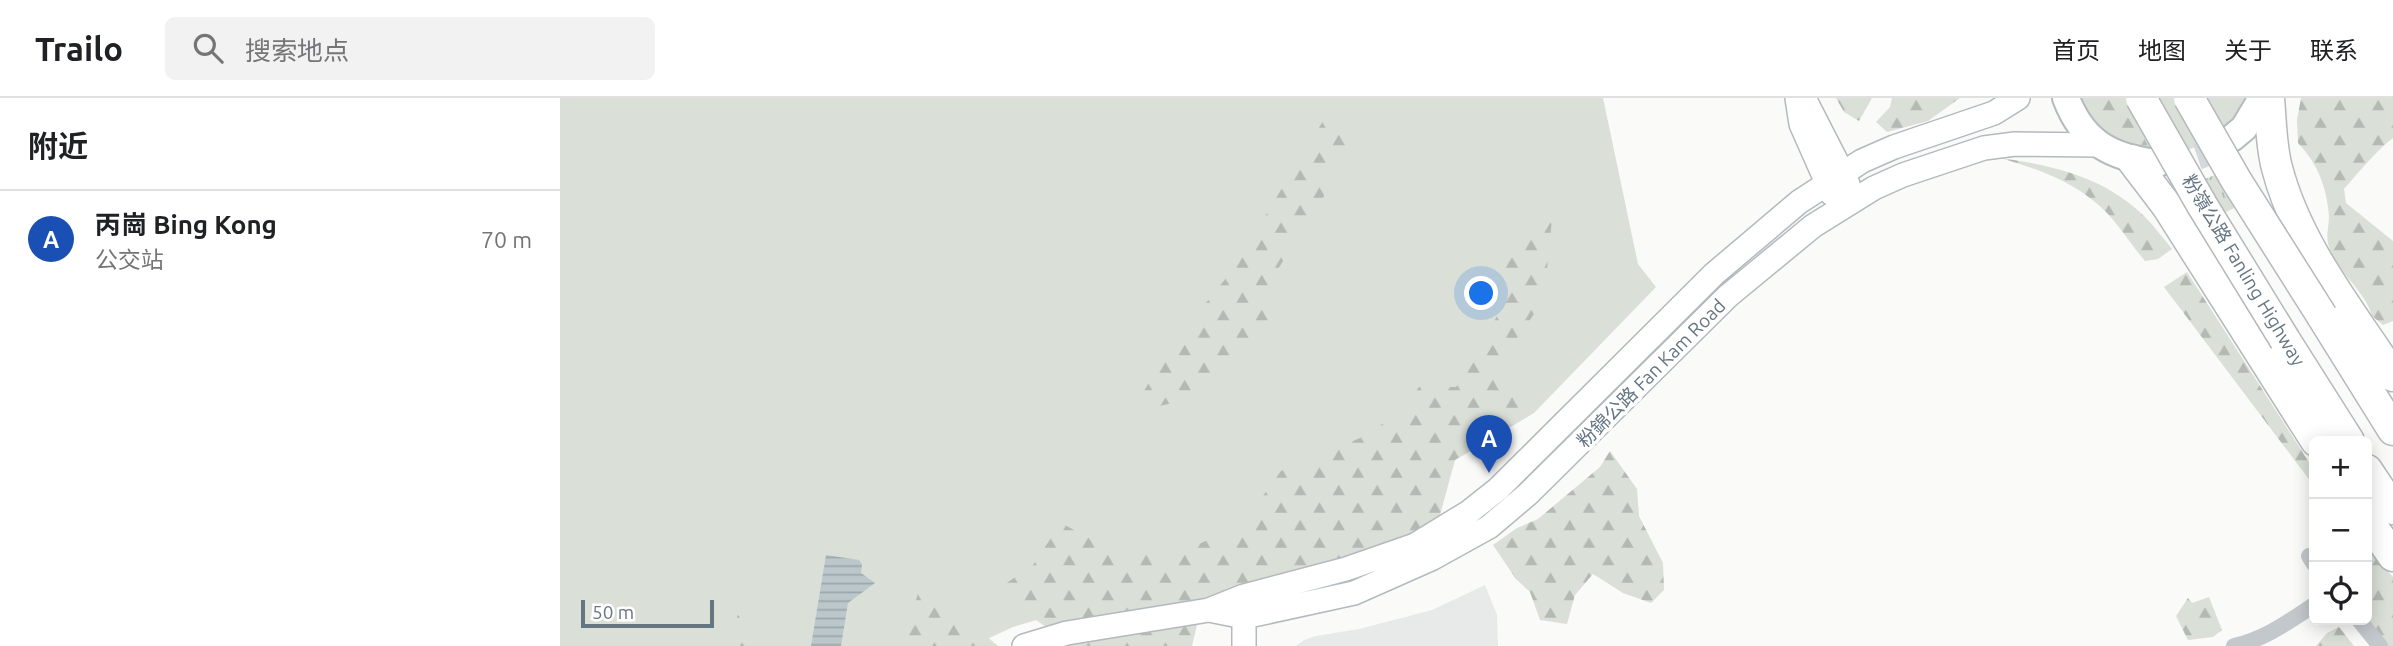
<!DOCTYPE html>
<html lang="zh">
<meta charset="utf-8">
<style>
:root{--surface:#fff;--page:#f2f2f2;--text:#202124;--muted:#757577;--line:#e0e0e0;--accent:#0b8043}
body{margin:0;font-family:Ubuntu,"Noto Sans SC",sans-serif;background:var(--page);color:var(--text)}
.controls{position:absolute;right:21px;bottom:21px;display:grid;overflow:hidden;border-radius:10px;box-shadow:0 4px 18px #0003}
.controls button{width:63px;height:63px;display:grid;place-items:center;padding:0;border:0;border-bottom:2px solid var(--line);background:var(--surface);color:var(--text);font:35px sans-serif}
.scale{position:absolute;left:21px;bottom:18px;width:133px;box-sizing:border-box;padding-left:7px;border:4px solid #657683;border-top:0;font-size:19px;line-height:24px;white-space:nowrap;color:#657683;-webkit-text-stroke:5px #fff;paint-order:stroke}
.you{position:absolute;left:922px;top:196px;width:24px;height:24px;margin:-18px;border:5px solid #fff;border-radius:50%;background:#1a73e8;box-shadow:0 0 0 10px #1a73e833}
.badge{display:grid;place-items:center;width:46px;height:46px;border-radius:50%;background:var(--accent);color:#fff;font-size:23px;font-weight:700}
.pin{position:absolute;translate:-50% -58px;filter:drop-shadow(0 2px 4px #0008)}
.pin::after{content:'';position:absolute;top:37px;width:24px;height:21px;background:inherit;clip-path:polygon(0 0,100% 0,50% 100%)}
.list{margin:0;padding:0;list-style:none}
h2{display:flex;justify-content:space-between;align-items:center;height:91px;margin:0;padding:0 28px;font-size:30px}
h2 small{font-size:23px;font-weight:400;color:var(--muted)}
.list li{display:grid;grid-template-columns:46px 1fr auto;gap:21px;align-items:center;box-sizing:border-box;height:98px;padding:0 28px;border-top:2px solid var(--line)}
.list b{display:block;font-size:26px;white-space:nowrap}
.list p{margin:0;font-size:23px;white-space:nowrap;color:var(--muted)}
.list em{font-size:23px;font-style:normal;color:var(--muted)}
.icon{flex:none;width:38px;height:38px;fill:none;stroke:currentColor;stroke-width:2;stroke-linecap:round;stroke-linejoin:round}
.map{position:relative;flex:none;width:1833px;height:548px;overflow:hidden}
header{display:flex;align-items:center;gap:42px;box-sizing:border-box;height:98px;padding:0 35px;background:var(--surface);border-bottom:2px solid var(--line)}
header strong{font-size:33px}
nav{display:flex;gap:38px;margin-inline-start:auto;font-size:24px}
.search{width:490px;height:63px;background:var(--page);display:flex;align-items:center;gap:18px;box-sizing:border-box;padding:0 24px;border-radius:10px;color:var(--muted);font-size:26px}
main{display:flex}
aside{flex:1;background:var(--surface)}
.map>svg:first-child{display:block}
.built{fill:#e8e9e9}
.grass{fill:#dadfd7}
.forest{fill:url(#forest-firs)}
.park{fill:url(#park-tufts)}
.water{fill:url(#water-rules)}
.lines{fill:none;stroke-linecap:round;stroke-linejoin:round}
.primary-tunnel{stroke:#d5d9db;stroke-width:26;stroke-dasharray:26 13;stroke-linecap:butt}
.secondary-casing{stroke:#b3babf;stroke-width:26}
.primary-casing{stroke:#b5babe;stroke-width:30}
.highway-casing{stroke:#b4b9bd;stroke-width:33}
.street{stroke:#c3c8cc;stroke-width:16}
.secondary{stroke:#fff;stroke-width:23}
.primary{stroke:#fff;stroke-width:26}
.highway{stroke:#fff;stroke-width:30}
.highway-bridge-casing{stroke:#b4b9bd;stroke-width:33;stroke-linecap:butt}
.highway-bridge{stroke:#fff;stroke-width:30}
.labels{text-anchor:middle;stroke-width:7;stroke-linejoin:round;paint-order:stroke}
.street-label{font-size:19px;fill:#657683;stroke:#fff}
</style>
<header>
<strong>Trailo</strong>
<div class="search"><svg class="icon" aria-label="search" viewBox="0 0 24 24"><circle cx="10" cy="10" r="6"/><path d="M15 15l6 6"/></svg>搜索地点</div>
<nav><a>首页</a><a>地图</a><a>关于</a><a>联系</a></nav>
</header>
<main>
<aside>
<h2>附近<small></small></h2>
<ul class="list">
<li><span class="badge" style="background:#1a4fb4">A</span><div><b>丙崗 Bing Kong</b><p>公交站</p></div><em>70 m</em></li>
</ul>
</aside>
<div class="map">
<svg width="1833" height="548" viewBox="0 0 1833 548">
<defs>
<pattern id="forest-firs" width="22" height="20" patternUnits="userSpaceOnUse" patternTransform="scale(1.75)"><rect width="22" height="20" fill="#dadfd7"/><path d="M5 1l3.5 6h-7zM16 11l3.5 6h-7z" fill="#b4b9b4"/></pattern>
<pattern id="park-tufts" width="24" height="20" patternUnits="userSpaceOnUse" patternTransform="scale(1.75)"><rect width="24" height="20" fill="#dadfd7"/><path d="M3 7l-1-3M5 7V3M7 7l1-3M15 17l-1-3M17 17v-4M19 17l1-3" fill="none" stroke="#b4b9b4"/></pattern>
<pattern id="water-rules" width="6" height="5" patternUnits="userSpaceOnUse" patternTransform="scale(1.75)"><rect width="6" height="5" fill="#bbc7cb"/><path d="M0 2.5h6" fill="none" stroke="#9ca6aa"/></pattern>
</defs>
<rect width="100%" height="100%" fill="#fafaf8"/>
<path class="built" d="M925,487L937,517L938,548H736L744,542L756,538L799,531L872,512Z"/>
<path class="grass" d="M0,0H1043L1078,166L1096,189L974,315L895,362L497,516L453,529L412,548H0Z
M1521,0H1686C1672,33 1627,64 1589,54C1580,51 1532,9 1521,0Z"/>
<path class="forest" d="M1276,0H1312L1299,23L1284,14Z
M1332,0H1400L1368,23L1327,34L1316,24L1330,9Z
M1520,0H1554L1564,18L1576,24L1588,48C1573,56 1549,41 1539,29C1531,21 1526,11 1518,2Z
M1741,0H1833V40C1816,53 1799,74 1784,91L1786,105L1833,143V223L1823,227L1812,218C1805,191 1774,173 1768,145C1766,137 1769,127 1769,118C1767,90 1758,66 1738,45L1737,22Z
M763,23L795,35L760,106L707,188L718,230L646,298L571,314L612,247L671,174Z
M1440,60C1492,67 1545,79 1584,118C1594,128 1603,140 1612,151L1598,161L1585,163C1572,148 1561,130 1547,115C1516,84 1481,72 1440,60Z
M992,121L984,202L938,267L967,319L895,362L877,428L784,468L642,506L632,548H480L503,541L435,493L473,467L501,425L559,456L620,454L681,428L721,373L800,340L838,316L859,289H896L915,261L941,210L945,165L968,124Z
M1627,174L1754,372V388L1604,189Z
M1050,353L1077,391L1079,418L1103,465L1104,492L1091,505L1063,495L1033,476L1015,497L1007,526L980,522L970,494L956,481L933,447L957,430L978,421L1040,369Z
M1807,449L1833,479V548H1827L1807,522Z
M358,495L406,521L438,548H343Z
M1649,499L1662,532L1653,539L1628,542L1616,518L1628,500L1632,505Z
M177,516L204,548H178Z
M1779,529L1794,548H1756L1767,535Z"/>
<path class="park" d="M1676,61L1698,99L1640,126V83L1655,77Z"/>
<path class="water" d="M266,457L299,462L302,466L301,475L315,485L288,505L281,548H251Z"/>
<g class="lines">
<path class="primary-tunnel" d="M1599,65C1627,65 1649,57 1672,40"/>
<defs>
<path id="secondary" d="M1237,0L1241,26L1272,96
M1244,0L1288,86
M649,512L684,519L794,495L873,460L929,429L968,396L1168,198L1253,128L1314,90L1343,77L1424,50L1455,46L1538,47
M464,548L507,535L649,512L684,498L786,471L855,447L909,414L938,391L1154,176L1239,104L1302,63L1334,49L1434,15L1458,0
M684,548V505"/>
<path id="primary" d="M1506,0C1523,45 1552,60 1598,65
M1672,40L1684,30L1702,0"/>
<path id="highway" d="M1709,0C1711,23 1711,48 1717,70C1737,147 1790,212 1833,278
M1572,62L1607,108L1756,343
M1762,218L1833,332
M1725,242L1789,343
M1807,372L1833,411
M1807,421L1833,458"/>
</defs>
<use href="#secondary" class="secondary-casing"/>
<use href="#primary" class="primary-casing"/>
<use href="#highway" class="highway-casing"/>
<path class="street" d="M1749,458L1754,466
M1799,522L1820,548
M1674,548C1705,541 1728,524 1754,507"/>
<use href="#secondary" class="secondary"/>
<use href="#primary" class="primary"/>
<use href="#highway" class="highway"/>
<defs>
<path id="highway-bridge" d="M1581,0L1642,107L1725,242
M1629,0L1676,82L1762,218"/>
</defs>
<use href="#highway-bridge" class="highway-bridge-casing"/>
<use href="#highway-bridge" class="highway-bridge"/>
</g>
<g class="labels">
<g class="street-label">
<text transform="translate(1684 172) rotate(59)" y="7">粉嶺公路 Fanling Highway</text>
<text transform="translate(1091 275) rotate(-45)" y="7">粉錦公路 Fan Kam Road</text>
</g>
</g>
</svg>
<div class="controls">
<button>+</button>
<button>−</button>
<button><svg class="icon" aria-label="locate" viewBox="0 0 24 24"><circle cx="12" cy="12" r="6"/><path d="M12 2v4M12 18v4M2 12h4M18 12h4"/></svg></button>
</div>
<div class="scale">50 m</div>
<div class="you"></div>
<div class="pin badge" style="left:929px;top:375px;background:#1a4fb4">A</div>
</div>
</main>
